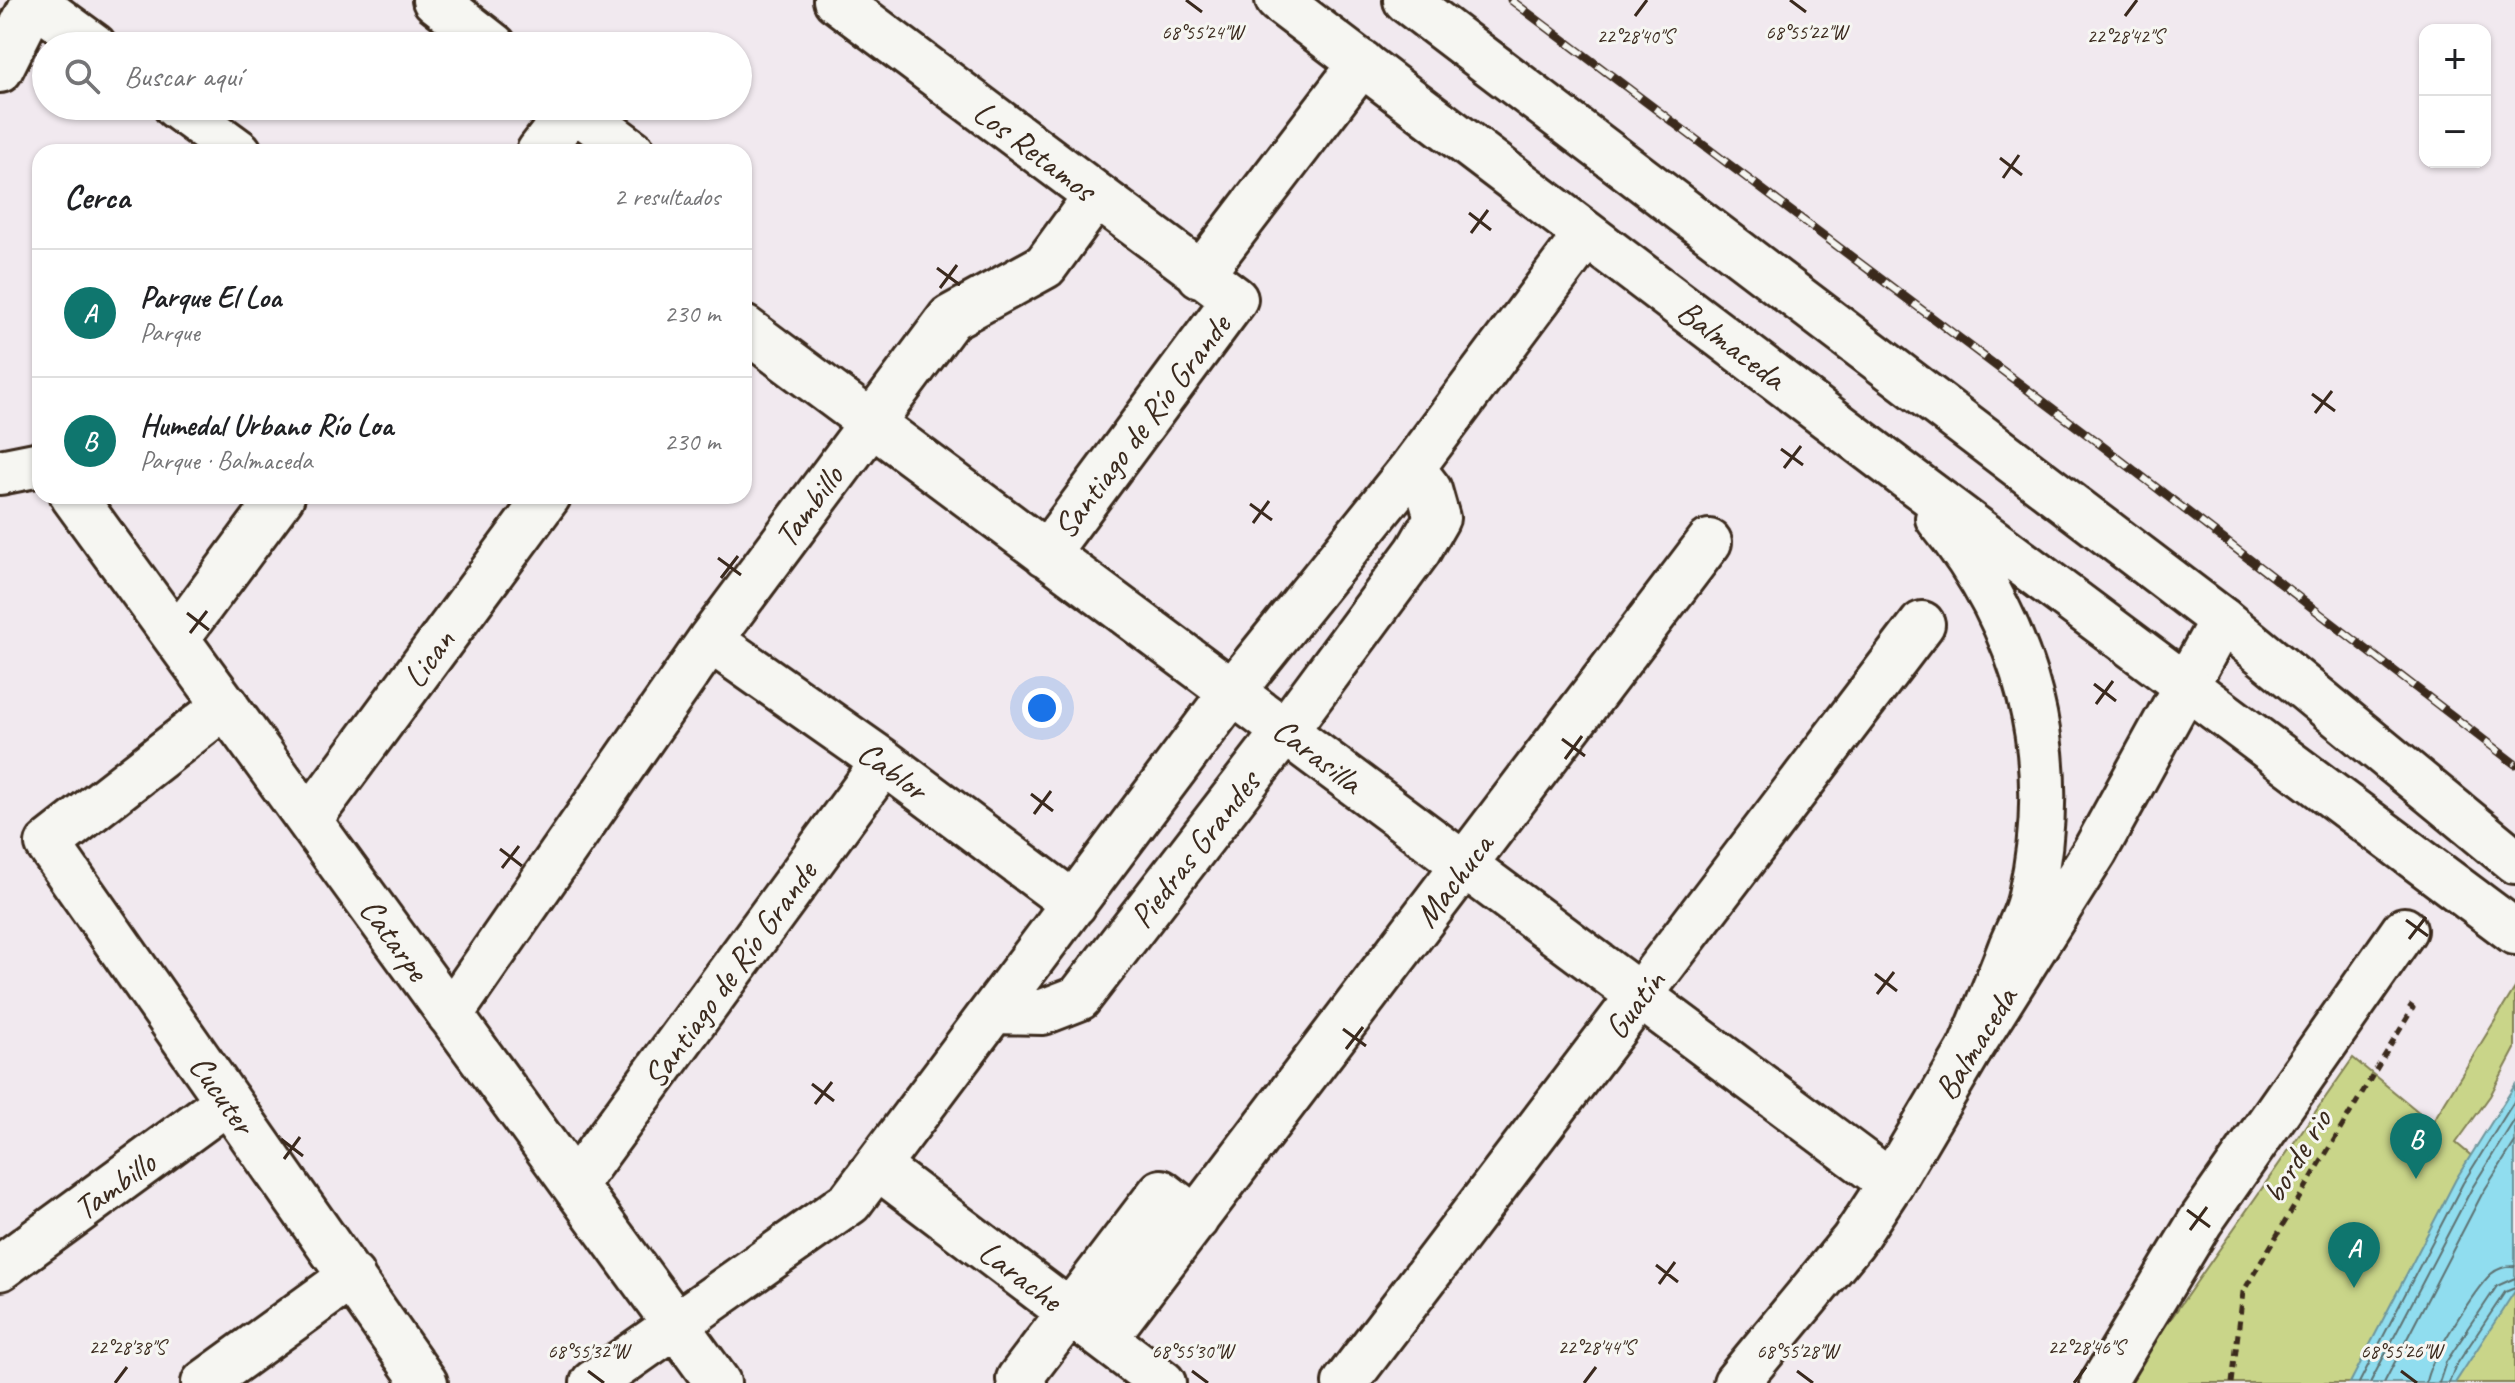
<!DOCTYPE html>
<html lang="es">
<meta charset="utf-8">
<style>
:root{--surface:#fff;--page:#f6f6f6;--text:#202124;--muted:#757577;--line:#e0e0e0;--accent:#0f766e}
body{margin:0;font-family:Caveat,sans-serif;background:var(--page);color:var(--text)}
.controls{position:absolute;right:24px;top:24px;display:grid;overflow:hidden;border-radius:16px;box-shadow:0 2px 6px #0004}
.controls button{width:72px;height:72px;display:grid;place-items:center;padding:0;border:0;border-bottom:2px solid var(--line);background:var(--surface);color:var(--text);font:40px sans-serif}
.you{position:absolute;left:1042px;top:708px;width:28px;height:28px;margin:-20px;border:6px solid #fff;border-radius:50%;background:#1a73e8;box-shadow:0 0 0 12px #1a73e833}
.badge{display:grid;place-items:center;width:52px;height:52px;border-radius:50%;background:var(--accent);color:#fff;font-size:26px;font-weight:700}
.pin{position:absolute;translate:-50% -66px;filter:drop-shadow(0 2px 4px #0008)}
.pin::after{content:'';position:absolute;top:42px;width:28px;height:24px;background:inherit;clip-path:polygon(0 0,100% 0,50% 100%)}
.list{margin:0;padding:0;list-style:none}
h2{display:flex;justify-content:space-between;align-items:center;height:104px;margin:0;padding:0 32px;font-size:34px}
h2 small{font-size:26px;font-weight:400;color:var(--muted)}
.list li{display:grid;grid-template-columns:52px 1fr auto;gap:24px;align-items:center;box-sizing:border-box;height:128px;padding:0 32px;border-top:2px solid var(--line)}
.list b{display:block;font-size:30px;white-space:nowrap}
.list p{margin:0;font-size:26px;white-space:nowrap;color:var(--muted)}
.list em{font-size:26px;font-style:normal;color:var(--muted)}
.icon{flex:none;width:44px;height:44px;fill:none;stroke:currentColor;stroke-width:2;stroke-linecap:round;stroke-linejoin:round}
.map{position:relative;flex:none;width:2515px;height:1383px;overflow:hidden}
.search{position:absolute;background:var(--surface);box-shadow:0 2px 6px #0004;left:32px;top:32px;width:720px;height:88px;display:flex;align-items:center;gap:20px;box-sizing:border-box;padding:0 28px;border-radius:44px;color:var(--muted);font-size:30px}
.panel{position:absolute;background:var(--surface);box-shadow:0 2px 6px #0004;left:32px;top:144px;width:720px;height:360px;border-radius:24px}
.map>svg:first-child{display:block}
.green{fill:#c9d589;stroke:#828054;stroke-width:2}
.water{fill:#90ddef;stroke:#6e959b;stroke-width:2}
.lines{fill:none;stroke-linecap:round;stroke-linejoin:round}
.shore{stroke:#5d7272;stroke-width:2}
.minor-casing{stroke:#3b2a1e;stroke-width:50}
.secondary-casing{stroke:#3b2a1e;stroke-width:50}
.primary-casing{stroke:#3b2a1e;stroke-width:50}
.path{stroke:#3b2a1e;stroke-width:5;stroke-dasharray:8 6;stroke-linecap:butt}
.minor{stroke:#f6f6f2;stroke-width:44}
.secondary{stroke:#f6f6f2;stroke-width:44}
.primary{stroke:#f6f6f2;stroke-width:44}
.rail-casing{stroke:#3b2a1e;stroke-width:9}
.rail{stroke:#f6f6f2;stroke-width:6;stroke-dasharray:18;stroke-linecap:butt}
.ticks{fill:none;stroke:#3b2a1e;stroke-width:3}
.labels{text-anchor:middle;stroke-width:6;stroke-linejoin:round;paint-order:stroke}
.street-label{font-size:34px;fill:#3b2a1e;stroke:#f6f6f2}
.ticks-label{font-size:20px;text-anchor:middle;fill:#3b2a1e;stroke:#f6f6f2;stroke-width:6;stroke-linejoin:round;paint-order:stroke}
</style>
<div class="map">
<svg width="2515" height="1383" viewBox="0 0 2515 1383">
<rect width="100%" height="100%" fill="#f1e9ef"/>
<filter id="ink" filterUnits="userSpaceOnUse"><feTurbulence type="fractalNoise" baseFrequency=".0125" numOctaves="2"/><feDisplacementMap in="SourceGraphic" scale="16" xChannelSelector="R" yChannelSelector="G"/><feConvolveMatrix kernelMatrix="1 2 1 2 8 2 1 2 1" color-interpolation-filters="sRGB"/></filter>
<g filter="url(#ink)">
<path class="green" d="M2515,988V1049L2490,1096L2456,1143L2515,1192V1383H2126L2353,1058L2432,1123Z"/>
<path class="water" d="M2515,1085V1291L2455,1383H2350L2456,1179Z"/>
<g class="lines">
<path class="shore" d="M2359,1383L2463,1183L2515,1100
M2370,1383L2472,1188L2515,1119
M2384,1383L2482,1194L2515,1142
M2426,1383C2427,1363 2476,1288 2491,1274C2498,1268 2506,1266 2515,1266
M2439,1383L2446,1362L2497,1286L2515,1278
M2449,1383L2455,1367L2505,1292L2515,1288"/>
<defs>
<path id="minor" d="M435,0L494,46
M836,0L1235,299L1046,554
M34,2L94,46
M0,70L35,0
M176,106L239,152
M571,106L633,152
M539,152L573,108
M1200,275L1362,63
M744,328L1891,1183
M0,472L40,464
M73,496L718,1383
M177,638L282,496
M710,640L884,762L1074,904
M226,705L48,844L425,1383
M309,820L548,496
M994,1011L1043,1012L1079,998L1285,731L1418,551L1437,518L1429,490L1412,468
M450,1015L710,640L950,318L1045,266L1096,196
M878,1167L1163,1383
M574,1185L884,762
M0,1268L228,1101
M1105,1338L1709,542
M204,1383L352,1276
M593,1383L850,1202L1232,692L1412,468L1586,235
M1024,1383L1019,1379L1161,1192L1196,1219
M1345,1383L1922,624
M2103,1383L2200,1222L2404,930"/>
<path id="secondary" d="M1736,1383L1853,1241L1891,1183L1970,1049L2095,851L2222,620"/>
<path id="primary" d="M1278,0L1904,475L2515,932
M1406,0L2222,620L2515,861
M1938,518C2028,628 2062,756 2031,895C2028,913 2018,930 2011,947C1998,981 1984,1015 1970,1049"/>
</defs>
<use href="#minor" class="minor-casing"/>
<use href="#secondary" class="secondary-casing"/>
<use href="#primary" class="primary-casing"/>
<path class="path" d="M2232,1383L2243,1292L2413,1008L2406,1003"/>
<use href="#minor" class="minor"/>
<use href="#secondary" class="secondary"/>
<use href="#primary" class="primary"/>
<defs>
<path id="rail" d="M1511,0L2105,448L2515,764"/>
</defs>
<use href="#rail" class="rail-casing"/>
<use href="#rail" class="rail"/>
</g>
</g>
<path class="ticks" d="M1186,0L1202,12M1790,0L1806,12M1635,16L1647,0M2125,16L2137,0M2000,158L2022,175M2003,178L2019,155M1469,213L1491,230M1471,233L1488,210M937,268L960,285M940,288L957,265M2312,394L2335,411M2315,413L2332,391M1781,449L1803,465M1784,468L1801,446M1250,504L1272,520M1253,523L1269,501M718,558L741,575M721,578L738,556M187,613L209,630M190,633L207,611M2094,684L2116,701M2096,704L2113,681M1562,739L1585,756M1565,759L1582,736M1031,794L1053,811M1034,814L1051,791M500,849L522,866M502,868L519,846M2406,920L2428,936M2409,939L2426,917M1875,974L1897,991M1877,994L1894,972M1343,1029L1366,1046M1346,1049L1363,1027M812,1084L834,1101M815,1104L832,1082M281,1139L303,1156M284,1159L300,1137M2187,1210L2210,1227M2190,1230L2207,1207M1656,1265L1678,1282M1659,1284L1675,1262M588,1371L604,1383M1192,1371L1208,1383M1797,1371L1813,1383M2401,1371L2417,1383M115,1383L127,1367M1584,1383L1596,1367M2074,1383L2086,1367"/>
<g class="labels">
<g class="street-label">
<text transform="translate(1035 150) rotate(37)" y="12">Los Retamos</text>
<text transform="translate(1732 344) rotate(37)" y="12">Balmaceda</text>
<text transform="translate(1141 426) rotate(-53)" y="12">Santiago de Río Grande</text>
<text transform="translate(808 506) rotate(-54)" y="12">Tambillo</text>
<text transform="translate(428 658) rotate(-54)" y="12">Lican</text>
<text transform="translate(1318 755) rotate(37)" y="12">Carasilla</text>
<text transform="translate(893 770) rotate(36)" y="12">Cablor</text>
<text transform="translate(1194 849) rotate(-52)" y="12">Piedras Grandes</text>
<text transform="translate(1453 880) rotate(-53)" y="12">Machuca</text>
<text transform="translate(395 939) rotate(54)" y="12">Catarpe</text>
<text transform="translate(729 974) rotate(-54)" y="12">Santiago de Río Grande</text>
<text transform="translate(1634 1004) rotate(-53)" y="12">Guatín</text>
<text transform="translate(1975 1043) rotate(-58)" y="12">Balmaceda</text>
<text transform="translate(223 1094) rotate(55)" y="12">Cucuter</text>
<text transform="translate(2296 1156) rotate(-59)" y="12">borde rio</text>
<text transform="translate(114 1185) rotate(-36)" y="12">Tambillo</text>
<text transform="translate(1021 1275) rotate(37)" y="12">Larache</text>
</g>
</g>
<g class="ticks-label">
<text x="1202" y="39">68°55'24"W</text>
<text x="1806" y="39">68°55'22"W</text>
<text x="1635" y="43">22°28'40"S</text>
<text x="2125" y="43">22°28'42"S</text>
<text x="127" y="1354">22°28'38"S</text>
<text x="1596" y="1354">22°28'44"S</text>
<text x="2086" y="1354">22°28'46"S</text>
<text x="588" y="1358">68°55'32"W</text>
<text x="1192" y="1358">68°55'30"W</text>
<text x="1797" y="1358">68°55'28"W</text>
<text x="2401" y="1358">68°55'26"W</text>
</g>
</svg>
<div class="controls">
<button>+</button>
<button>−</button>
</div>
<div class="you"></div>
<div class="pin badge" style="left:2354px;top:1288px">A</div>
<div class="pin badge" style="left:2416px;top:1179px">B</div>
<div class="search"><svg class="icon" aria-label="search" viewBox="0 0 24 24"><circle cx="10" cy="10" r="6"/><path d="M15 15l6 6"/></svg>Buscar aquí</div>
<section class="panel">
<h2>Cerca<small>2 resultados</small></h2>
<ul class="list">
<li><span class="badge">A</span><div><b>Parque El Loa</b><p>Parque</p></div><em>230 m</em></li>
<li><span class="badge">B</span><div><b>Humedal Urbano Río Loa</b><p>Parque · Balmaceda</p></div><em>230 m</em></li>
</ul>
</section>
</div>
